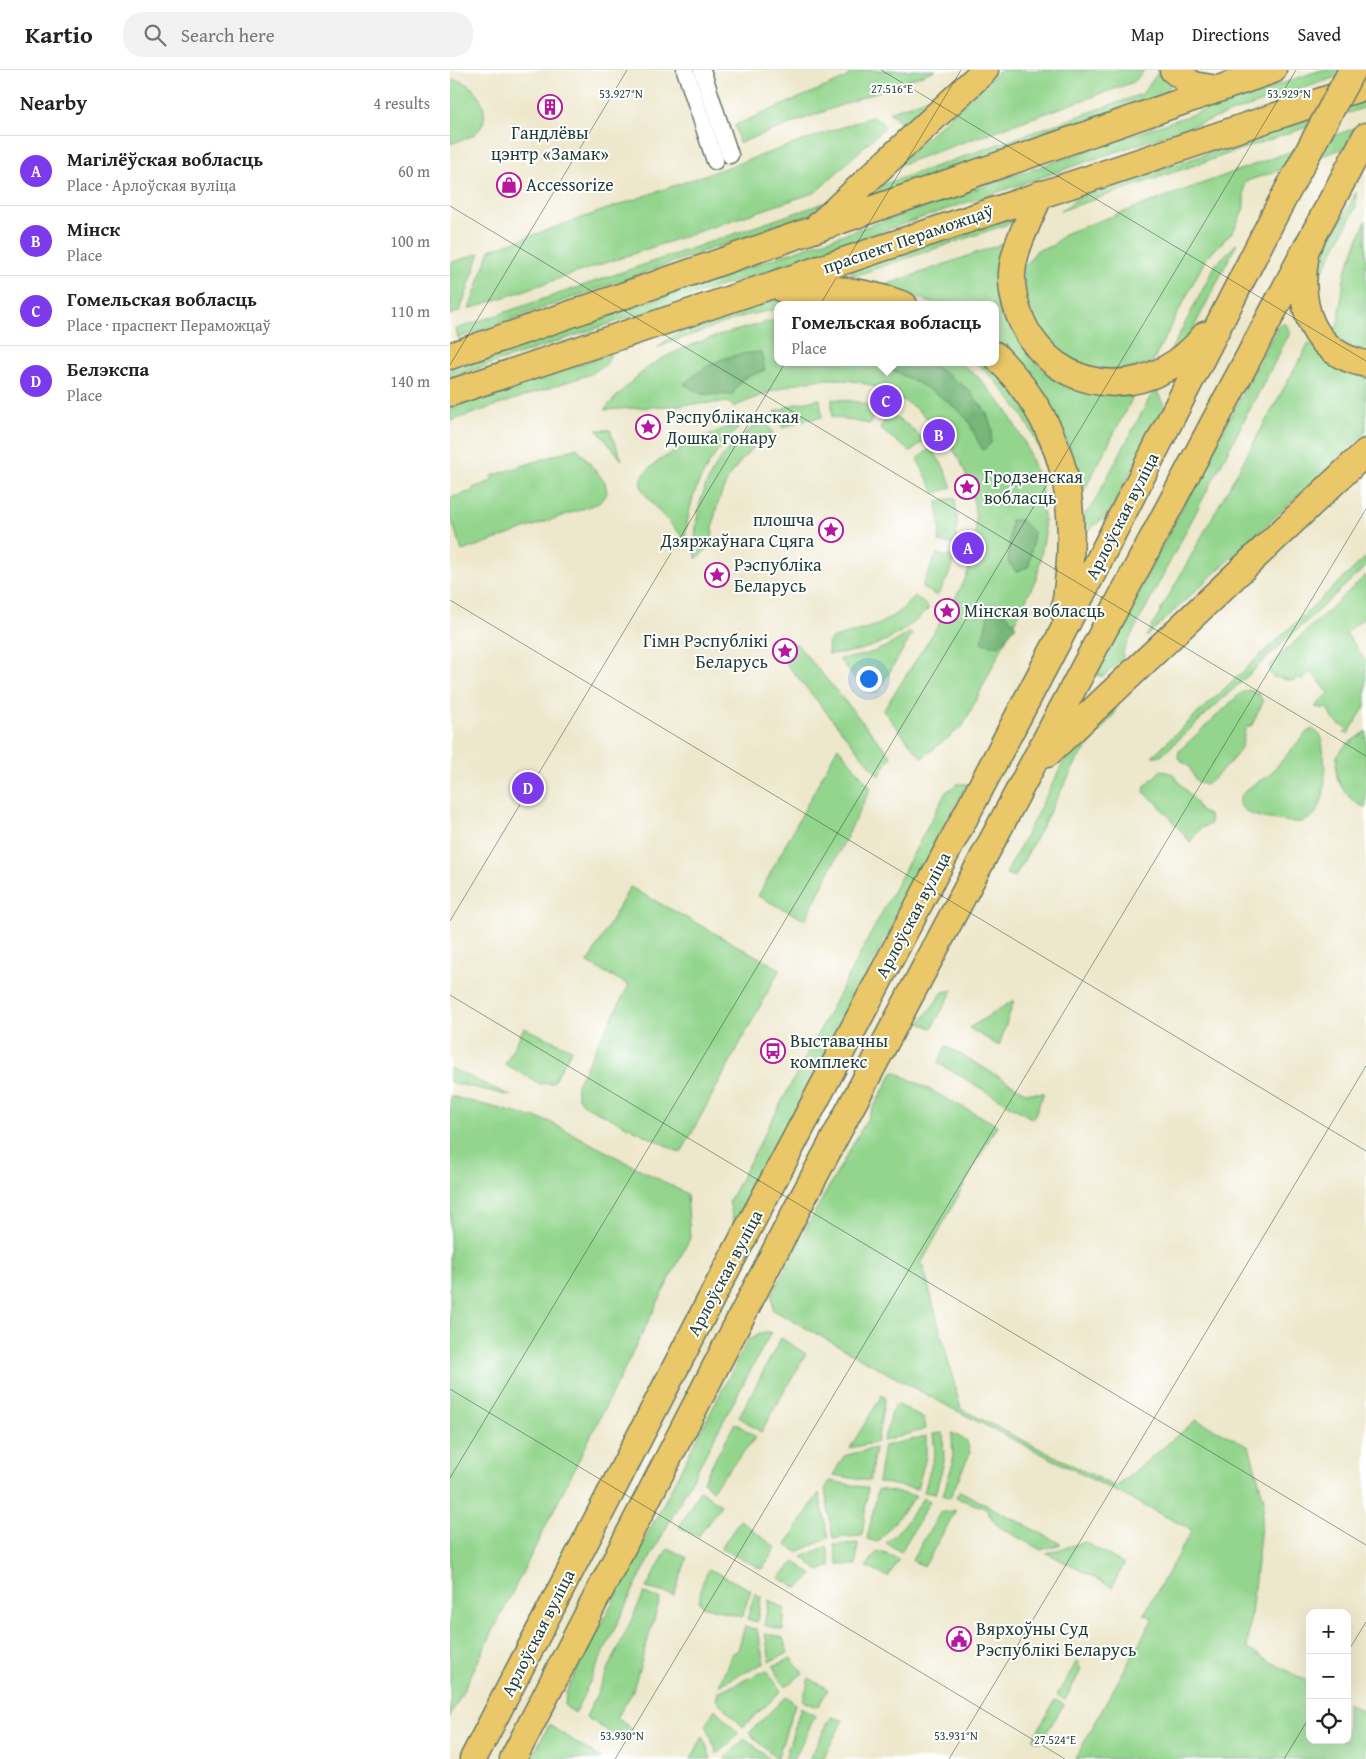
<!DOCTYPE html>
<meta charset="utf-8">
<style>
:root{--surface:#fff;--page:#f2f2f2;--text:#222;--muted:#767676;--line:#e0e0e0;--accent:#7c3aed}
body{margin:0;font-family:"Gentium Book Plus",serif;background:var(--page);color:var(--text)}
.controls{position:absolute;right:15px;bottom:15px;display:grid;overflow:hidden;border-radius:10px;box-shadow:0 5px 20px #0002}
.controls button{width:45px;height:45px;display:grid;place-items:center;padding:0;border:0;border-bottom:1px solid var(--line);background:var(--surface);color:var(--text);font:25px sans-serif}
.you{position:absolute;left:418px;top:608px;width:18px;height:18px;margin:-12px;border:4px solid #fff;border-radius:50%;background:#1a73e8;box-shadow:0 0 0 8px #1a73e833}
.badge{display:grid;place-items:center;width:32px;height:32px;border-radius:50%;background:var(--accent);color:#fff;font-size:16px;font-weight:700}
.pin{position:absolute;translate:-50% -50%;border:2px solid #fff;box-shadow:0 1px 5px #0006}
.popup{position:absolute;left:324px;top:231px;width:225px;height:65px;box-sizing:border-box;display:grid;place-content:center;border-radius:10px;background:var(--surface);filter:drop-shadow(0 1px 4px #0005);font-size:16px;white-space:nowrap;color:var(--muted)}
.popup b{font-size:19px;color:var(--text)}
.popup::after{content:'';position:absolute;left:50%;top:100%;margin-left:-10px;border:10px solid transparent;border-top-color:var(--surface)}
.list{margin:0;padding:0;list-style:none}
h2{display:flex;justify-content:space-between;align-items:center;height:65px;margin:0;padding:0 20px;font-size:21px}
h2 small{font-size:16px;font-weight:400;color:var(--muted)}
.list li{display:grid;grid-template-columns:32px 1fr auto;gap:15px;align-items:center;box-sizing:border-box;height:70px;padding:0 20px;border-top:1px solid var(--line)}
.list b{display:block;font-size:19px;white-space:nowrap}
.list p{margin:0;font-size:16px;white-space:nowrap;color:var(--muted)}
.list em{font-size:16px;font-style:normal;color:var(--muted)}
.icon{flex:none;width:28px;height:28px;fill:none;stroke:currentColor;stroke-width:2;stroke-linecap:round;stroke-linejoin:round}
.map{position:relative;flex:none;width:916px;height:1689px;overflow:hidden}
header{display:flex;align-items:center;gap:30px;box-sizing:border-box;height:70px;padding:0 25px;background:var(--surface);border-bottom:1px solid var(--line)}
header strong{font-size:24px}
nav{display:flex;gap:28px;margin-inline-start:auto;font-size:18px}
.search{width:350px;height:45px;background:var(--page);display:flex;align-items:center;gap:12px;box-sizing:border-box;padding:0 18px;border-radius:20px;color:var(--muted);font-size:19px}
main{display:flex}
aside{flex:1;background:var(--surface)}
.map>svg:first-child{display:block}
.green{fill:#93d58d;stroke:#598960}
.forest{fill:#76b678;stroke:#4a7a56}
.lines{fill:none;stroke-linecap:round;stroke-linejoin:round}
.minor-casing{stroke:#677869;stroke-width:19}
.primary-casing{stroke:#677869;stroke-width:29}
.minor{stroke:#fff;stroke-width:16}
.primary{stroke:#eac769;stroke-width:26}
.primary-bridge-casing{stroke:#677869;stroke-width:29;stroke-linecap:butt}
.primary-bridge{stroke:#eac769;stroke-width:26}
.ticks{fill:none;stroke:#1f3d34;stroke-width:1;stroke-opacity:0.45}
.labels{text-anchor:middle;stroke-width:4;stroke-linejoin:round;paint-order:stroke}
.poi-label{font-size:18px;fill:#1f3d34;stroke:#fff;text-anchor:start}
.street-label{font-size:18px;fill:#1f3d34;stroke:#fff}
.ticks-label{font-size:12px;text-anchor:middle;fill:#1f3d34;stroke:#fff;stroke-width:4;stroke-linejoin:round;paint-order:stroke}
</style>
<header>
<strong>Kartio</strong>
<div class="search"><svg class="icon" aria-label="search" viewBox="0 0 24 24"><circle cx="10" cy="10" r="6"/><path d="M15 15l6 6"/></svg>Search here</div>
<nav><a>Map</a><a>Directions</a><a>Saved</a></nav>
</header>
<main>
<aside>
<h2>Nearby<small>4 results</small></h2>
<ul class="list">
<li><span class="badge">A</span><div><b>Магілёўская вобласць</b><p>Place · Арлоўская вуліца</p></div><em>60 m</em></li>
<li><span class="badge">B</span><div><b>Мінск</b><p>Place</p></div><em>100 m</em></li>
<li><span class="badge">C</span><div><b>Гомельская вобласць</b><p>Place · праспект Пераможцаў</p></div><em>110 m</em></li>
<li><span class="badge">D</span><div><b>Белэкспа</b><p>Place</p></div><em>140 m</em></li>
</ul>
</aside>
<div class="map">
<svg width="916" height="1689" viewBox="0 0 916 1689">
<rect width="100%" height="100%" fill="#fff"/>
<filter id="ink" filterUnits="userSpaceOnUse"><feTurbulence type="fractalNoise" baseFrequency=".02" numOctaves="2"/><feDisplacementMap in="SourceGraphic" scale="10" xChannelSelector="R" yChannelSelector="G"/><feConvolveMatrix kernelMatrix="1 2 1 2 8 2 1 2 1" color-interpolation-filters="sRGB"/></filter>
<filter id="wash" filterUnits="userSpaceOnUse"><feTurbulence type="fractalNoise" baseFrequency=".0096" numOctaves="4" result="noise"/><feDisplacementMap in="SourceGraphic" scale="20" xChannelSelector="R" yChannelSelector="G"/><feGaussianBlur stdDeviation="1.12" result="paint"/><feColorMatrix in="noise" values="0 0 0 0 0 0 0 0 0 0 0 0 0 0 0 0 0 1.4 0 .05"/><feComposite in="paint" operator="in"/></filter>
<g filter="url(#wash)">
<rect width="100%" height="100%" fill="#ede7cb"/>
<path class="green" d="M404,0H486L289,73L285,55L394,9Z
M550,0H694L684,12L446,96Z
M871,0H907L0,308V300Z
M708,3L721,15L710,28L418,128L432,115L692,24Z
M4,10C27,11 46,46 26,63C19,69 8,71 0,74V11Z
M499,21L453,63L449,50L439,42Z
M916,30V37L610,141L629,127Z
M421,47L430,51L435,57L366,122L19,239L40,180Z
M916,54V71L794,112V138L784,160L755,190L702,293L675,300L653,299L631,297L610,288L582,249L572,200L587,180L602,176L616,163Z
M906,122V137L862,222L864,201Z
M386,129L364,142L346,149L8,268L6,259Z
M567,143L561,153L407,205L402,204L401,200Z
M916,150V280L896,275L881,263L888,254L895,203Z
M560,171L586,293L605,311L620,318L662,325L685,323L634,421L629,424C621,357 593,316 545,270V235H486L461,224L433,216Z
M787,173L738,269L720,282L766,194Z
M30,183L10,241L0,245V193Z
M345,227L393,230L389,235H327V239L294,246L208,277L236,256L322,230Z
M322,251H327V292H509L529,308L555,338L576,375L591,417L595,463L587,507L513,656L472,688L433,641C450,615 467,588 484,562C498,539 514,518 521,492C545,402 475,313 384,309C348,308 315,324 283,337L278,332L154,340C173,320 193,297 219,285C251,269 287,260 322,251Z
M834,253L841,261L673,581V588L654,606H648V598L829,254Z
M859,273L881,292L916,307V362L696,567Z
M161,284L156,294L141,304L0,351V338Z
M526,292H540L592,361L612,431L606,434C592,371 573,336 526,292Z
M705,318L715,337L660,442L635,464L634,445L643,434Z
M370,329L372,347L350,351L333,358L325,342L345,334Z
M382,329L403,331L426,337L420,354L382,347Z
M438,343L459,356L474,370L461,382L430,359Z
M314,348L323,363C283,388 262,428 262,475L246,489C242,445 254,401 287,370C296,362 305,356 314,348Z
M288,353L291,355C256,391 240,419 235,469C226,459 192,426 191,415C186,392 270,360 288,353Z
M147,360H160L172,390Z
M127,378L155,412L157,423L149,433L12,481L0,445V428L23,421V418L42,411L41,406Z
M481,378L493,396L502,417L485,423L467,389Z
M505,428L507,446L506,475L489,472L490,456L487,431Z
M487,484L504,488L498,507L487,526L472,517Z
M916,487V496L711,686H702Z
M916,505V546L896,563L916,591V635L898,664L894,663L898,658C887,655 882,649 878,639L865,637L879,623L861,602L853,610L848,607L843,611L823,607L820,603V595Z
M465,526L479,538C452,567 418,583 379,584L378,574L381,569L428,555L449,542Z
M460,562L462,565L428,621L421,623L415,621L389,589C416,587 438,578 460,562Z
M346,573L441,686L429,706L330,586Z
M799,620L809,624L813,632L802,655L796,658C793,664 794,671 791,677C787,687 765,708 756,715C741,711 746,707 739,697C737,694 731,691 728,688L729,681L791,623Z
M665,631V643L628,689L565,807L556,804L614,691L643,655Z
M863,659L871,666C875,689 883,746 851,752C844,753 835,751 828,750C813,748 799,747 789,735L790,727L798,718L819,705L858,661Z
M916,661V737C904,736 889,717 887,706C885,700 887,691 887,685L896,675Z
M388,677L421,718L355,850L308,826Z
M711,700L723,704L746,733L750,741L759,745L761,754L751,758L740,772L708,734L694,722L695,716Z
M507,714H517L284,1156L279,1131L496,722Z
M180,817L330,899L231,1083L134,1035C126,1028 125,1019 129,1010L179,915L138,893Z
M503,920L482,958L470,953L493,922Z
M564,930L549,976L519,958Z
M74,958L122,979L103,1013L90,1014L55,994Z
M496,976L577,1023H594L583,1049L488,993Z
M0,998L61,1026L0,1012Z
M444,1001L547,1055L472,1192L511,1339L666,1417L746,1350L799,1376L814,1430L797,1579L860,1613V1670H897V1633L916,1643V1689H625L703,1548L694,1544L742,1460L501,1338L323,1240L322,1225L356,1158Z
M0,1026L98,1051L237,1124L240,1168L0,1647Z
M314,1262H321L184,1518L125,1643L115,1636L116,1622L298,1270Z
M331,1268L356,1284L311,1362L289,1347Z
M432,1325L435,1327L427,1372L400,1378Z
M449,1335L474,1349L476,1359L433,1371L444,1336Z
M285,1353L306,1367L262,1420L253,1411Z
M493,1363L494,1392L485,1424L474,1422L485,1382L483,1364Z
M502,1363L517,1371L520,1383L500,1428L493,1425L503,1393Z
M476,1366V1387L467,1419L428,1412L434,1376Z
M425,1378L420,1411L383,1405L394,1386Z
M380,1411L418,1418L412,1466L383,1468L375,1419Z
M428,1419L466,1426L428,1472L417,1469Z
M250,1420L271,1435L248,1467L229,1457Z
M510,1421L611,1474L591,1480L553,1459L546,1454L535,1438L506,1428Z
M369,1423L379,1468L347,1482L336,1475Z
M473,1428L480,1431L451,1482L436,1473L454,1455Z
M506,1440L474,1497L462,1490L490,1443Z
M290,1450L326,1478L312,1499L271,1479Z
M635,1472L674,1494L662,1517L597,1483Z
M408,1473L406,1495H388L384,1475Z
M377,1476L381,1496L369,1501L352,1487Z
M218,1478L237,1488L224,1525L196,1518Z
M428,1481L449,1489L438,1507L416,1497Z
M345,1491L362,1505L348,1518L329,1508Z
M259,1499L301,1520L292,1547L252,1536L249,1532L252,1514Z
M194,1523L210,1529L182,1623L167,1648L182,1659L181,1664L170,1669L136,1647Z
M305,1523L311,1527L307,1552L297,1549Z
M319,1530L335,1539L333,1560L314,1555Z
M295,1556L307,1560L314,1593L269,1615L282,1584L288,1580Z
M315,1563L333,1568L338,1583L320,1591Z
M341,1588L353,1603L336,1616L329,1608L323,1596Z
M627,1591L631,1600L615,1630L607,1625Z
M317,1600L331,1621L293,1657L266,1630L268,1622Z
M359,1608L378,1619L368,1637L353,1631Z
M336,1626L345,1634L327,1689L299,1663Z
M605,1630L614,1634L591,1672L583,1669Z
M351,1637L365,1646L344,1689H335Z
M265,1639L289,1664L267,1684L256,1654Z
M381,1647L393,1650L373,1689H359Z
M99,1655L152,1689H81Z
M253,1666L261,1689H241Z
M295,1668L319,1689H274Z"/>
<path class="forest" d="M311,282L315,300L292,309L282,325L251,324L234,314C258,292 278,284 311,282Z
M432,292H478L518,319L536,342L542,359L541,373L533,380C527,372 521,354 517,349C494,324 461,309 431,295Z
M561,450H571L584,463L579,496L566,502L558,492Z
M553,540L566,556L549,576L532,573L538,544Z"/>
</g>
<g filter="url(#ink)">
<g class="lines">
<defs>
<path id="minor" d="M235,0L265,91
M252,0L280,85"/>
<path id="primary" d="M723,0L743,15L768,19
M590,124C580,149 564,176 562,203C561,224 568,247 579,265C622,332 709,325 755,265
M369,155L535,0
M855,189C848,238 862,283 916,294
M333,219C375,217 414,220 454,235
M545,285C620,361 631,440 614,542
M0,286L823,0
M0,323L916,16
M597,684L916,382
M23,1689L264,1223L610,567L825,144
M63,1689L348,1137L916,66"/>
</defs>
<use href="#minor" class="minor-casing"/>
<use href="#primary" class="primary-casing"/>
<use href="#minor" class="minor"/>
<use href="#primary" class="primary"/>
<defs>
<path id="primary-bridge" d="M825,144L902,0"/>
</defs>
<use href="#primary-bridge" class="primary-bridge-casing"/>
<use href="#primary-bridge" class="primary-bridge"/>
</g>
</g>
<path class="ticks" d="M431,0L916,291M0,136L916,686M0,295L177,0M0,530L916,1081M0,851L511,0M0,925L916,1475M0,1319L615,1689M0,1408L846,0M897,1583L916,1552M165,1689L916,439M499,1689L916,996M834,1689L860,1646"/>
<defs>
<symbol id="building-ring" viewBox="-11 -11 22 22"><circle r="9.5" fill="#fff" stroke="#b5179e" stroke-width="1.5"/><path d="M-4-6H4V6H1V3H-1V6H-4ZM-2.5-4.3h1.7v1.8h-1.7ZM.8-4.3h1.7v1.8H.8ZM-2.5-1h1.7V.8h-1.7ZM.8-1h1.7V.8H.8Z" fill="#b5179e"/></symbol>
<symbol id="shop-ring" viewBox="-11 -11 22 22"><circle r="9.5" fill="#fff" stroke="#b5179e" stroke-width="1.5"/><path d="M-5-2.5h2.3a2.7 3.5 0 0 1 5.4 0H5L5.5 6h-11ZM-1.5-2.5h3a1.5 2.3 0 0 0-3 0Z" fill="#b5179e"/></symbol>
<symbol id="sight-ring" viewBox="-11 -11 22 22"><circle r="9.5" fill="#fff" stroke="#b5179e" stroke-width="1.5"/><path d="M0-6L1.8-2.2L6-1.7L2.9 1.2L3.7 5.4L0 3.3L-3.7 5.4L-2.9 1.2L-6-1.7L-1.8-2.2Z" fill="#b5179e"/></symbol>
<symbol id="bus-ring" viewBox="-11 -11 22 22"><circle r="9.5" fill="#fff" stroke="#b5179e" stroke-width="1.5"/><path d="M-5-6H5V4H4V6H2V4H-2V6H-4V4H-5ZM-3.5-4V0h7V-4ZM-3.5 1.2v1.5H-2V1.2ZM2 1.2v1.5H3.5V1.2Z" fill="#b5179e"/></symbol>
<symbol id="civic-ring" viewBox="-11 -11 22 22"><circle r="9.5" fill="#fff" stroke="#b5179e" stroke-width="1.5"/><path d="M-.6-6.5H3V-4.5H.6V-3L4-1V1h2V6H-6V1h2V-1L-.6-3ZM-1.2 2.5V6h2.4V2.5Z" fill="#b5179e"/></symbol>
</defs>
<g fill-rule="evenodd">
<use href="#building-ring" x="86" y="23" width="28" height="28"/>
<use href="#shop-ring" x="45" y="101" width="28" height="28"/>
<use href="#sight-ring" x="184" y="343" width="28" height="28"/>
<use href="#sight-ring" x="503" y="403" width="28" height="28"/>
<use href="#sight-ring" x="367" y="446" width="28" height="28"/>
<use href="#sight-ring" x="253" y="491" width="28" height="28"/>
<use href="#sight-ring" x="483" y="527" width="28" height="28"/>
<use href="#sight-ring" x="321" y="567" width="28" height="28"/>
<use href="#bus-ring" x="309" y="967" width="28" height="28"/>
<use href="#civic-ring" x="495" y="1555" width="28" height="28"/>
</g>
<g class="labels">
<g class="poi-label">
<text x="100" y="69" text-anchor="middle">Гандлёвы<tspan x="100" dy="21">цэнтр «Замак»</tspan></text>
<text x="76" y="121">Accessorize</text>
<text x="216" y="353">Рэспубліканская<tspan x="216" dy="21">Дошка гонару</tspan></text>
<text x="534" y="413">Гродзенская<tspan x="534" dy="21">вобласць</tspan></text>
<text x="364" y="456" text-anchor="end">плошча<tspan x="364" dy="21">Дзяржаўнага Сцяга</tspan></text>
<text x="284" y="501">Рэспубліка<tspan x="284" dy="21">Беларусь</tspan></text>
<text x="514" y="547">Мінская вобласць</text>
<text x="318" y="577" text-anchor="end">Гімн Рэспублікі<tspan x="318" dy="21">Беларусь</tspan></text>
<text x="340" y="977">Выставачны<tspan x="340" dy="21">комплекс</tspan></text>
<text x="526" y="1565">Вярхоўны Суд<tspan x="526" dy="21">Рэспублікі Беларусь</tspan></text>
</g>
<g class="street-label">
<text transform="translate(458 169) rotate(-19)" y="6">праспект Пераможцаў</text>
<text transform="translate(672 446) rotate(-63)" y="6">Арлоўская вуліца</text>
<text transform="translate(463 845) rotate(-62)" y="6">Арлоўская вуліца</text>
<text transform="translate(275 1203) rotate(-62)" y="6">Арлоўская вуліца</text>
<text transform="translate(88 1563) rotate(-63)" y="6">Арлоўская вуліца</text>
</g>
</g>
<g class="ticks-label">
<text x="442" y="23">27.516°E</text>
<text x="171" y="28">53.927°N</text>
<text x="839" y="28">53.929°N</text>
<text x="172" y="1670">53.930°N</text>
<text x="506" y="1670">53.931°N</text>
<text x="605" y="1674">27.524°E</text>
</g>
</svg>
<div class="controls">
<button>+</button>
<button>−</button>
<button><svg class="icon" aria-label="locate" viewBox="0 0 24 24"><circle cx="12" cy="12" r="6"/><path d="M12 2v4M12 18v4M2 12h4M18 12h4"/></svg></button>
</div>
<div class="you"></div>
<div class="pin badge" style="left:518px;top:478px">A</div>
<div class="pin badge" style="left:489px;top:365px">B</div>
<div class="pin badge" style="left:436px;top:331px">C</div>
<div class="popup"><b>Гомельская вобласць</b>Place</div>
<div class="pin badge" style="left:78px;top:718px">D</div>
</div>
</main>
